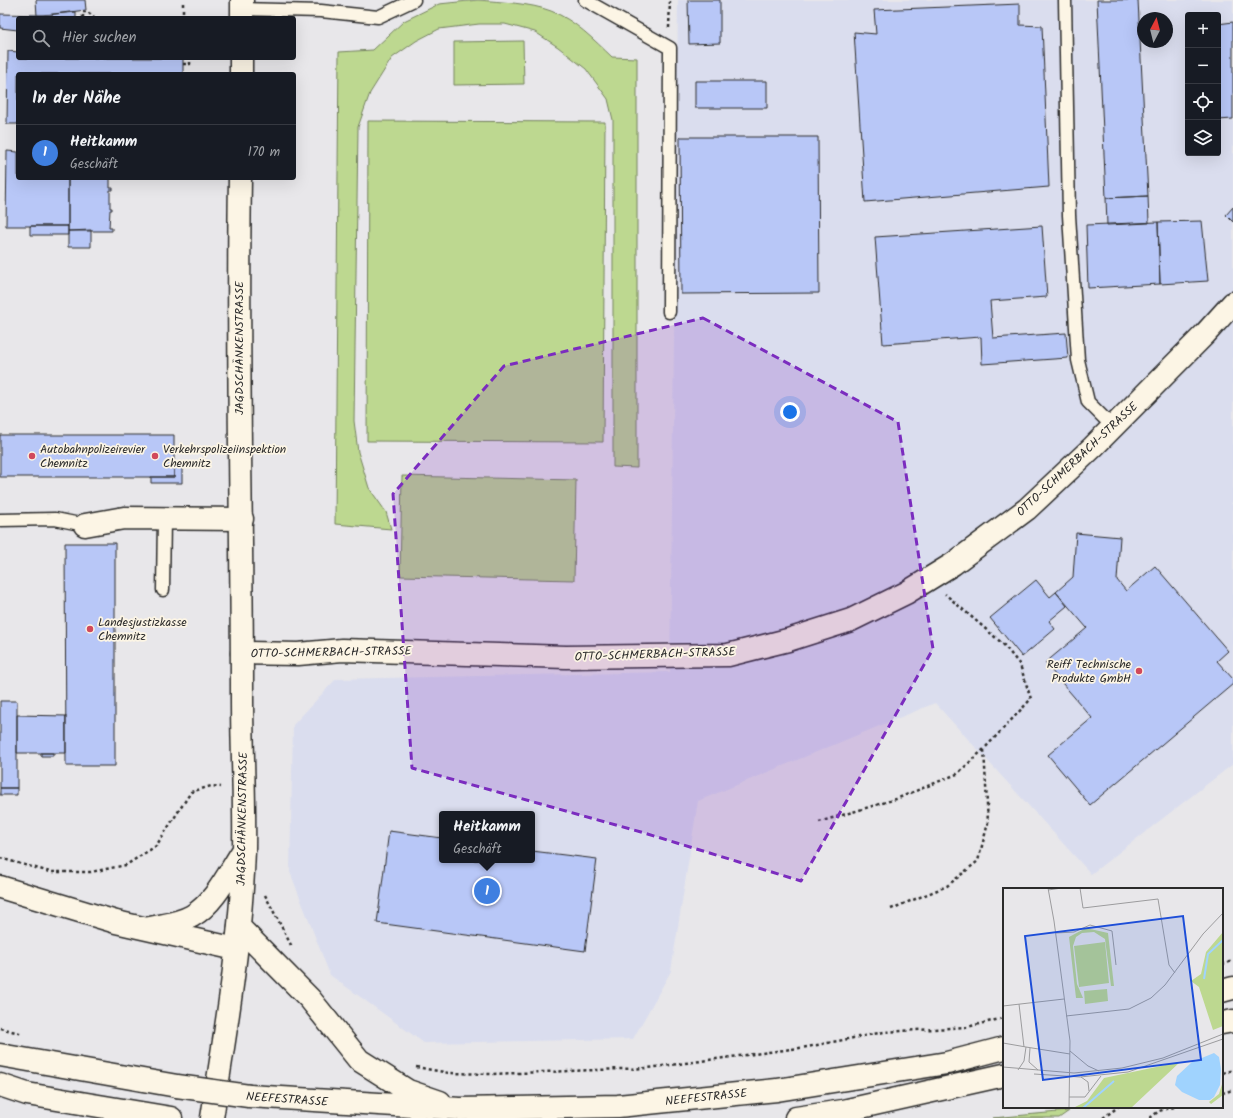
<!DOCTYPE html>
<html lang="de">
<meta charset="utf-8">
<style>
:root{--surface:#171b24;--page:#20242c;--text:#f1f3f6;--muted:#9ea1a6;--line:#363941;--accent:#8c9099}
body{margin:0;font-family:Kalam,sans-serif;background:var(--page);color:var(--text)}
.controls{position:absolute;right:12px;top:12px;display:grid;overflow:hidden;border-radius:4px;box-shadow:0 4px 16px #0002}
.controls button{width:36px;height:36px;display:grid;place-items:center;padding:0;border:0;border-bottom:1px solid var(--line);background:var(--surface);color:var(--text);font:20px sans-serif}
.compass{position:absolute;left:1137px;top:12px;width:36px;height:36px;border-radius:50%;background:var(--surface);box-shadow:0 4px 16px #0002;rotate:7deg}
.you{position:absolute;left:790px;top:412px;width:14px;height:14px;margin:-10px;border:3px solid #fff;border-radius:50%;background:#1a73e8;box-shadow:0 0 0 6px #1a73e833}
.badge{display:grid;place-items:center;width:26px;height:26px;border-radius:50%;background:var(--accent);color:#fff;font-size:13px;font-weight:700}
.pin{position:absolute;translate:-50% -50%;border:2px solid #fff;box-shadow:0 1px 4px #0006}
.popup{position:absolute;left:439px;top:811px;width:96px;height:52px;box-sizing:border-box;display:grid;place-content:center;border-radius:4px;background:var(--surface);filter:drop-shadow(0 1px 3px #0005);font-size:13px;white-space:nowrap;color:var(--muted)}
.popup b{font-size:15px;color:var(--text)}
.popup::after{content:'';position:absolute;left:50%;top:100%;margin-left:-8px;border:8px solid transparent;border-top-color:var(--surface)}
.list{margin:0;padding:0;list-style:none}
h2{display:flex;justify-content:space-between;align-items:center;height:52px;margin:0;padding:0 16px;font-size:17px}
h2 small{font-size:13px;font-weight:400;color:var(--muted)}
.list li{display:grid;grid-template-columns:26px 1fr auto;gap:12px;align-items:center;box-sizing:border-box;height:56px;padding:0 16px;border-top:1px solid var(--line)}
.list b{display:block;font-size:15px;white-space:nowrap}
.list p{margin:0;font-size:13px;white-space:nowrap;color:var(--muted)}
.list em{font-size:13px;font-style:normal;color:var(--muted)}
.icon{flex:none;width:22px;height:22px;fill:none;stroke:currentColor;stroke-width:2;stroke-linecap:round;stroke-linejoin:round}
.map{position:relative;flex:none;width:1233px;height:1118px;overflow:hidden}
.search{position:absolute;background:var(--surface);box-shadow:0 4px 16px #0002;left:16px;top:16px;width:280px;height:44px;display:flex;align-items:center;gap:10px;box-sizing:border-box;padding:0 14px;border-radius:4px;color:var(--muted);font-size:15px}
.panel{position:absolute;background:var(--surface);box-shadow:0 4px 16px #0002;left:16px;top:72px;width:280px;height:108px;border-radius:4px}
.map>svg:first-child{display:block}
.built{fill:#daddee;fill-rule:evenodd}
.green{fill:#bdd890;stroke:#74825e}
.building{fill:#b8c7f7;stroke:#2b2b2b}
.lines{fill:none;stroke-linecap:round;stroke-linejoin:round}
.lane-casing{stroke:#2b2b2b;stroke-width:15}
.street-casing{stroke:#2b2b2b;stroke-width:25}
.secondary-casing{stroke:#2b2b2b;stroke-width:25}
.primary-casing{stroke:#2b2b2b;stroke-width:25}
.path{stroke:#2b2b2b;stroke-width:2.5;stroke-dasharray:3 3;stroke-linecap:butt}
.lane{stroke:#fcf5e5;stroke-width:12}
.street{stroke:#fcf5e5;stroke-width:22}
.secondary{stroke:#fcf5e5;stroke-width:22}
.primary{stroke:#fcf5e5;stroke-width:22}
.primary-bridge-casing{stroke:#2b2b2b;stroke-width:25;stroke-linecap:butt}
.primary-bridge{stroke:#fcf5e5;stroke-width:22}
.marked{fill:#7b2cbf;fill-opacity:0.2;stroke:#7b2cbf;stroke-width:3;stroke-dasharray:8 5;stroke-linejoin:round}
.poi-dot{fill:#d1495b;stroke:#fcf5e5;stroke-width:1.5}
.labels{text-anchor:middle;stroke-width:3.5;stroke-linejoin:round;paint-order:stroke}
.street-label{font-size:12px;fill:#2b2b2b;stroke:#fcf5e5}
.poi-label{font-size:12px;fill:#2b2b2b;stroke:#fcf5e5;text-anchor:start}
.inset-river{fill:none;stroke:#a0d3fe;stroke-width:2}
.inset-road{fill:none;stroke:#9c9c9e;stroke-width:1}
.view{fill:#1d4ed8;fill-opacity:0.15;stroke:#1d4ed8;stroke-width:2}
.inset-edge{fill:none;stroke:#2b2b2b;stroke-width:2}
</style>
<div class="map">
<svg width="1233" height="1118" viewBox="0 0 1233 1118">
<rect width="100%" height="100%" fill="#e8e7ea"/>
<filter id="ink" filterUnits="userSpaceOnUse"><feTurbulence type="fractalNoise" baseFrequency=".025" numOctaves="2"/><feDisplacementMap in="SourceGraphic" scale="8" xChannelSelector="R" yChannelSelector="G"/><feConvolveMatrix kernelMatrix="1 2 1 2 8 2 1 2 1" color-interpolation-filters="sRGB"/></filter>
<g filter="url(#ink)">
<path class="built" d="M678,0H1233V502L1231,503L1233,505V764L1091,874L935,703L698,801L671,971L633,1039L424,1043L330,975L290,872L293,725L336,679L670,672ZM1188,15H1218V153H1188ZM1143,18H1167V42H1143ZM442,814H532V860H442Z"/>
<path class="green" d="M478,0C501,2 530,3 551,11C575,20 594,40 612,57L637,58V468L613,467V120L608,99L586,69L558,47L535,32L505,24H479L439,29L416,41L392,58L370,93L358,127L354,421L358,452L369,488L386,512L391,529L335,524L339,52L373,50L404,21L439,4Z
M523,41L524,84L454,85V42Z
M368,121L605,122L603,442L367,441Z
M402,476L576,480L574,580L400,576Z
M1069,1111L1059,1118H993Z"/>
<path class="building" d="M36,0H85L86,10L37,16Z
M688,0H720V43L689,44Z
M1097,0H1138L1148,196L1106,198Z
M1020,4V25L1042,26L1049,187L865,202L854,32L876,34L874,10Z
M76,12V18H45V15Z
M0,14L45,15V18H18V30L0,28Z
M1233,22V119L1218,120V24Z
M8,51L18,52V58H183V74H18V124H7Z
M695,81H767V108H695Z
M680,137H818L819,293L681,294Z
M7,151L18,152V178H68V226H6Z
M68,178H110V188H113V190H110V208H112V210H110L109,228H112V231H68Z
M1148,196L1149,223L1107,225L1106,198Z
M1233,207V222L1226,215Z
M1202,221L1208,281L1160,284L1158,222Z
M1158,222L1160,284L1088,288L1086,225Z
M30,226H68V235H30Z
M1042,226L1047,297L990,301L993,338L1066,333L1068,358L982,364L981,337L883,344L875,237Z
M91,230V247H68V231Z
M0,435H174V477H0Z
M174,463H182V483H151V477H174Z
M1076,533L1120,537L1117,580L1126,591L1155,566L1228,651L1217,661L1233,679V684L1090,805L1048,755L1092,718L1045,663L1087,628L1056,592L1073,577Z
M65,543H115V766H66Z
M1036,580L1050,597L1056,592L1067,606L1049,621L1055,629L1022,657L990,618Z
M0,701H17V788H0Z
M17,715L66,716V753H17Z
M41,753H53V756H41Z
M0,788H17V795H0Z
M389,831L442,838V860H532V851L597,859L585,951L377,923Z"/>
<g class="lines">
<defs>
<path id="lane" d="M585,0L670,48L669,312
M1065,0L1069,215L1078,360L1088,402L1113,427
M242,9L321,11L378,17L414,0
M0,520L55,519L85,525
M163,590L164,518"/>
<path id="street" d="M85,525L124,518L242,519
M242,653L298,654L342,650L566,657L728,655L788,640L851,620L906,593L953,564L1027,509L1093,447L1205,334L1233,303"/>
<path id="secondary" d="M242,18V0
M241,74V58
M0,887L116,922L236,949
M150,928C163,925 180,923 192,916C215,903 229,872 243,851
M212,1118C226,1029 241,940 244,850C245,800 242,749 242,699C242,525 237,352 240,178"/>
<path id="primary" d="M239,927L310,999L359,1060L408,1091L440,1102
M1222,991L1233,988
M1222,1023L1233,1021
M0,1055L177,1086
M0,1085L27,1094L171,1118
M249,1096L460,1109L618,1106L777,1090L947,1063L1004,1048
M796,1118L843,1111L1004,1075"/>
</defs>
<use href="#lane" class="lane-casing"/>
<use href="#street" class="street-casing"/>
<use href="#secondary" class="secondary-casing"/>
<use href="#primary" class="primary-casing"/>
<path class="path" d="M83,18V12H88L94,18
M183,18V0
M669,28L670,0
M183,64H190V58
M819,822L896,799L957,774L984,749L1031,699L1020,665L1003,644L945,594
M0,858L50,872H91L126,865L156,846L191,792L211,786L221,787
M265,895L292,947
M891,909L947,886L978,861L988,823L984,749
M1222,964L1233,961
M0,1028L23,1034
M416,1067L449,1073L492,1074L648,1068L807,1047L884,1032L967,1027L1004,1018
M1222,1073L1233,1070
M1222,1093L1233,1090
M1103,1118L1118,1107
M1150,1118L1159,1111L1174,1107"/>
<use href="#lane" class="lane"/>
<use href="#street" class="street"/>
<use href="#secondary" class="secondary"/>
<use href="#primary" class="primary"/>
<defs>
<path id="primary-bridge" d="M177,1086L249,1096"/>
</defs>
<use href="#primary-bridge" class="primary-bridge-casing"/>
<use href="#primary-bridge" class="primary-bridge"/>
</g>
</g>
<path class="marked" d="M703,318L898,422L933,649L801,881L641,832L412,768L393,494L504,366Z"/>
<g class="poi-dot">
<circle cx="32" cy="456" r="4"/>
<circle cx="155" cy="456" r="4"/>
<circle cx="90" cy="629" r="4"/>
<circle cx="1139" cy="671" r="4"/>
</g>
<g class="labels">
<g class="street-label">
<text transform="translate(239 348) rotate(-90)" y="4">JAGDSCHÄNKENSTRASSE</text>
<text transform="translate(1077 459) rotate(-43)" y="4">OTTO-SCHMERBACH-STRASSE</text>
<text transform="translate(331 652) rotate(-1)" y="4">OTTO-SCHMERBACH-STRASSE</text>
<text transform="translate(655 654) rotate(-2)" y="4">OTTO-SCHMERBACH-STRASSE</text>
<text transform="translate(242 819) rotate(-89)" y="4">JAGDSCHÄNKENSTRASSE</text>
<text transform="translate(706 1097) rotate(-6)" y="4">NEEFESTRASSE</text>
<text transform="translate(287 1099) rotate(4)" y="4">NEEFESTRASSE</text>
</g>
<g class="poi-label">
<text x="40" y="453">Autobahnpolizeirevier<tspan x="40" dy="14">Chemnitz</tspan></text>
<text x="163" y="453">Verkehrspolizeiinspektion<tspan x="163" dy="14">Chemnitz</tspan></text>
<text x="98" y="626">Landesjustizkasse<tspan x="98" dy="14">Chemnitz</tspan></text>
<text x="1131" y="668" text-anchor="end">Reiff Technische<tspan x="1131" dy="14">Produkte GmbH</tspan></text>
</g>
</g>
<g transform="translate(1003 888)">
<rect width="220" height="220" fill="#e8e7ea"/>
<path d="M83,40L105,45L111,98H108L102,51L91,44L79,45L73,49L70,58L74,96L80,110H73L66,49ZM220,44V138L210,142L196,99L188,93L198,86L203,64ZM102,54L106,95L76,99L71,58ZM104,101L105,113L82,116L81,103ZM177,174L128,220H70L84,213L101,190ZM220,193V207L208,216L206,214L216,206Z" fill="#bdd890"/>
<path d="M211,165L216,169L218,181L217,197L211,209L207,212H196L179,204L172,197L174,188L189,174Z" fill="#a0d3fe"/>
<path class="inset-river" d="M201,91L205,66L220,52M80,220L111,193"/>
<path class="inset-road" d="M45,0L51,33L67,153L66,220M77,0L80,20L155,11L166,77L172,85M45,2L59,0M53,45L71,44L87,37L109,43L113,77M16,116L21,159M0,118L61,111M63,128L126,121L148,110L162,97L200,46L220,25M0,155L23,159M27,160L26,174L35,182M67,163L85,178L96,183M0,179L71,185L119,180L160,170L220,146M15,182L21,173L23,159L67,166M31,186L77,189L125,184L220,151M78,189L85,194L86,203M66,209H82L98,188"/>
<path class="view" d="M180,28L198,172L40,192L22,48Z"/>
<rect width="220" height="220" class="inset-edge"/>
</g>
</svg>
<div class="controls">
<button>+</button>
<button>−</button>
<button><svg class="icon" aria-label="locate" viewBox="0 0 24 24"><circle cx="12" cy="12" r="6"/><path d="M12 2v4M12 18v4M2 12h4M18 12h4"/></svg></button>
<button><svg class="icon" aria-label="layers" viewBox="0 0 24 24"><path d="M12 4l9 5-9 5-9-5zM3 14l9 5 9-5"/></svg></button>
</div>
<svg class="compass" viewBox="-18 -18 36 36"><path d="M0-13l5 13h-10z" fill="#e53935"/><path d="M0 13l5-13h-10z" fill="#9ea1a6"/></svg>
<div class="you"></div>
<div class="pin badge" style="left:487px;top:891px;background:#3f7fe0">1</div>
<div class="popup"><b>Heitkamm</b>Geschäft</div>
<div class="search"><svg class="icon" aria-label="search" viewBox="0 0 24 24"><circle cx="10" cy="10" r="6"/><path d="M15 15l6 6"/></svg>Hier suchen</div>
<section class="panel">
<h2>In der Nähe<small></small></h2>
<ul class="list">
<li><span class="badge" style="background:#3f7fe0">1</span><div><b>Heitkamm</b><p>Geschäft</p></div><em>170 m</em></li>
</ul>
</section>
</div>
